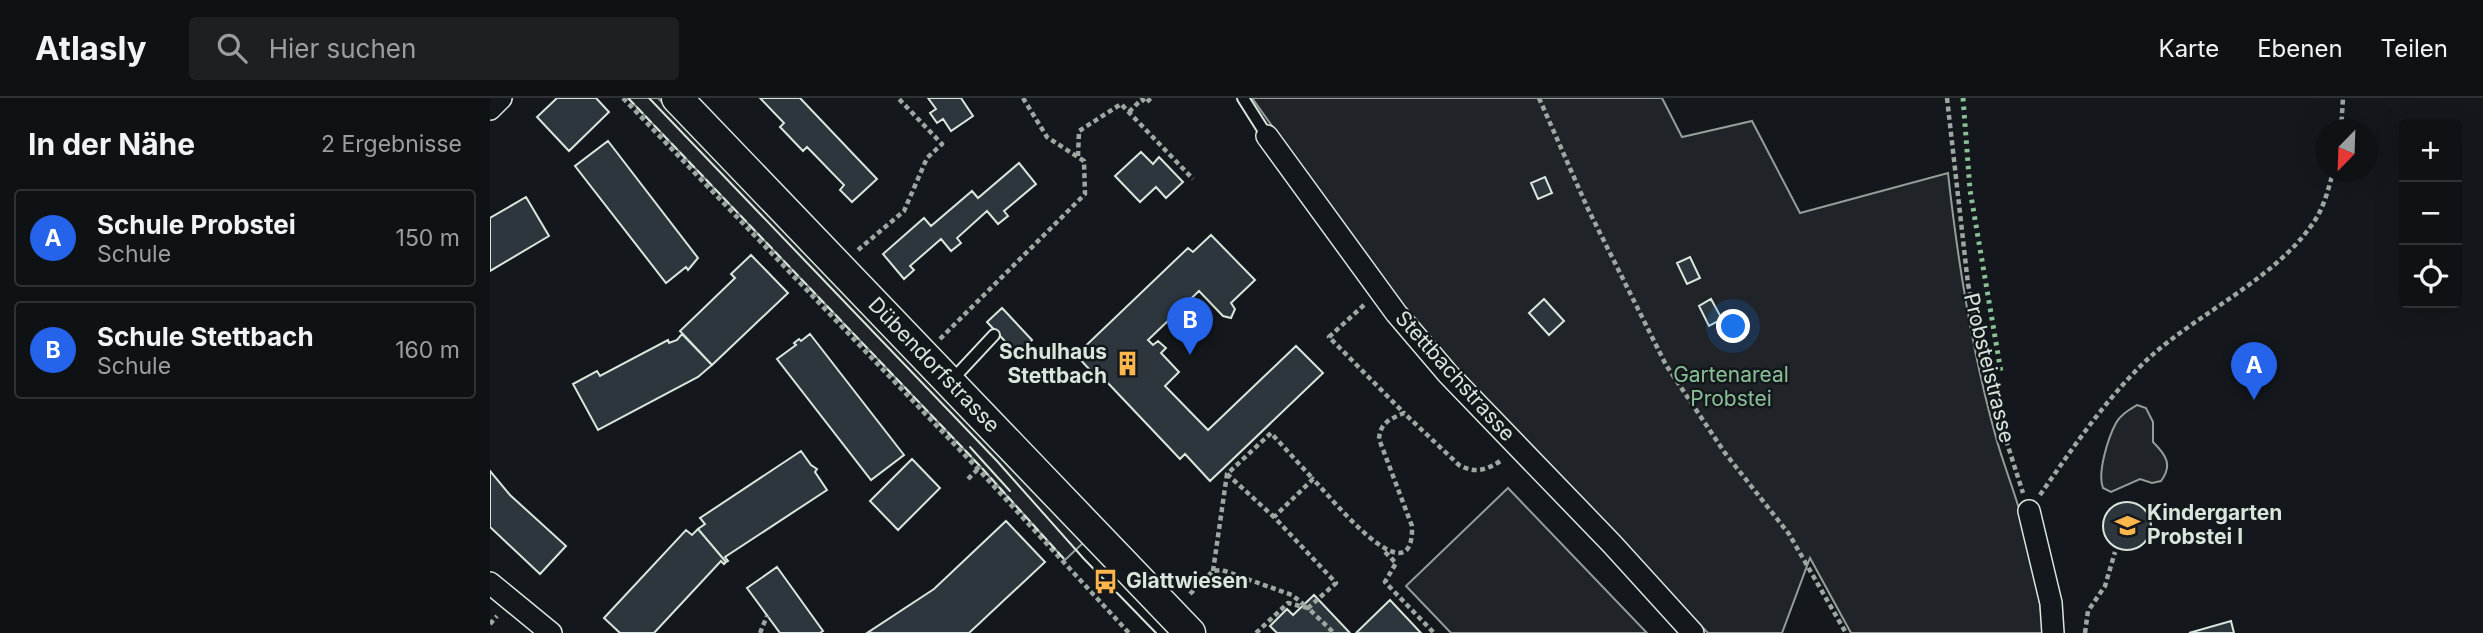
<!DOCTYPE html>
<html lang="de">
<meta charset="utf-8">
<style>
:root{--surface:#0f1215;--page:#1d2022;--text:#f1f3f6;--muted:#9b9ea0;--line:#2f3234;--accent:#2563eb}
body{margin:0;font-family:Inter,sans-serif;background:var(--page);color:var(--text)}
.controls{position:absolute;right:21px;top:21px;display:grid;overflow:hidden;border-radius:7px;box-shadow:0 7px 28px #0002}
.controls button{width:63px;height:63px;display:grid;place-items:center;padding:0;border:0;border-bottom:2px solid var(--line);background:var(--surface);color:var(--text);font:35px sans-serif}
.compass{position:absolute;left:1825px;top:21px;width:63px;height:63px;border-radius:50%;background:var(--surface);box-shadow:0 7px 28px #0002;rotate:203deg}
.you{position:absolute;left:1244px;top:229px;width:24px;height:24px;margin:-18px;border:5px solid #fff;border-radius:50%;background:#1a73e8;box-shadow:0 0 0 10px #1a73e833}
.badge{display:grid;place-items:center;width:46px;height:46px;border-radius:50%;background:var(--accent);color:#fff;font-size:23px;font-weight:700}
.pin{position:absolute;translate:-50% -58px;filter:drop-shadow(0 2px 4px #0008)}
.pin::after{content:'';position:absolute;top:37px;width:24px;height:21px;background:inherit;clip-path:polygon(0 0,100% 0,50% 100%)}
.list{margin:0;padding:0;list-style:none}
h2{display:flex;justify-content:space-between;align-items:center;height:91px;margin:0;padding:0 28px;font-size:30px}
h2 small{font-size:23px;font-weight:400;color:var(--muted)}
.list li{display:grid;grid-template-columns:46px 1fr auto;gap:21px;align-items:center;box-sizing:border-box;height:98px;margin:0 14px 14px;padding:0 14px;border:2px solid var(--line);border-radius:7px}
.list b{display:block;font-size:26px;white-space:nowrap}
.list p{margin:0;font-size:23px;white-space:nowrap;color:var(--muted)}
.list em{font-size:23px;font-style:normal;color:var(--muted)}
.icon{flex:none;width:38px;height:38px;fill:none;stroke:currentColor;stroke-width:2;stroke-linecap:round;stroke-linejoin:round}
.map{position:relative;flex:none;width:1993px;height:535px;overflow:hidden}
header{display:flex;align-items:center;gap:42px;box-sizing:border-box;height:98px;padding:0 35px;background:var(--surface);border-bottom:2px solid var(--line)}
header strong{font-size:33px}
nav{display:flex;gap:38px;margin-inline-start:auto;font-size:24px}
.search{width:490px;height:63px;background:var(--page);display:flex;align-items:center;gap:18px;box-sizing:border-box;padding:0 24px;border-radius:7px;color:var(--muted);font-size:26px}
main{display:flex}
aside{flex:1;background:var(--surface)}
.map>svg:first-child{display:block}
.green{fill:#202428;stroke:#939e99;stroke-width:2}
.building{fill:#2c363c;stroke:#d8e6dc;stroke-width:2}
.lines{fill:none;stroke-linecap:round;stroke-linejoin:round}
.lane-casing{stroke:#d8e6dc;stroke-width:14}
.street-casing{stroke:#d8e6dc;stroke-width:24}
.secondary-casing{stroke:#d8e6dc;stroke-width:33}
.path{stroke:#9da8a2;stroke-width:4.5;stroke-dasharray:5 3.5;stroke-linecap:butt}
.lane{stroke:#14181c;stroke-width:10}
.street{stroke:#14181c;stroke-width:21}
.secondary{stroke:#14181c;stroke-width:30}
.tram{stroke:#d8e6dc;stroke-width:2}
.hedge{stroke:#8ac095;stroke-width:5;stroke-dasharray:3.5 5;stroke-linecap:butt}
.fence{stroke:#d8e6dc;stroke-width:2;stroke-dasharray:9 3.5;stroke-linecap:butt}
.labels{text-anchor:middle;stroke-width:5;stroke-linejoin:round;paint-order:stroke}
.poi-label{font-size:21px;font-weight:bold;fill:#d8e6dc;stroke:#14181c;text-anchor:start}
.street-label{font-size:21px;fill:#d8e6dc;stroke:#14181c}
.park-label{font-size:21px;fill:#8ac095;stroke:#14181c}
</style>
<header>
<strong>Atlasly</strong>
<div class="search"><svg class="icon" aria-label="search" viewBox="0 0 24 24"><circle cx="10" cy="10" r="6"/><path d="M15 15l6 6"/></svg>Hier suchen</div>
<nav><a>Karte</a><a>Ebenen</a><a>Teilen</a></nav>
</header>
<main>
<aside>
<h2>In der Nähe<small>2 Ergebnisse</small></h2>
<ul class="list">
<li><span class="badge">A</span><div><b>Schule Probstei</b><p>Schule</p></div><em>150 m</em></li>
<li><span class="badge">B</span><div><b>Schule Stettbach</b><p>Schule</p></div><em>160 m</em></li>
</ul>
</aside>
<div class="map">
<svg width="1993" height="535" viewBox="0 0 1993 535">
<rect width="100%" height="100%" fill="#14181c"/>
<path class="green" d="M138,0H168L593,445L575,462L490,368Z
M762,0H1172L1192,39L1262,23L1310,115L1458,75C1468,166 1482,255 1507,343C1514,367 1523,390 1530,414C1542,453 1550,495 1553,535H1361L1320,460L1292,535H1218L964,270L912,210Z
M1647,307L1656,310L1663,324V344C1676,357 1683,367 1671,383L1662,385L1650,381L1621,394L1613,390C1607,375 1618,340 1626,325C1630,317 1639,312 1647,307Z
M1018,390L1157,535H961L916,488Z"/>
<path class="building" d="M67,0H106L119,14L79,53L47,19Z
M270,0H310L387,81L362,104L350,92L354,87L317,49L313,53L290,29L294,25Z
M438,0H471L483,18L461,33L453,21L447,25L440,15L446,11Z
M118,43L208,160L198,172L196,169L176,185L85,68Z
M651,54L663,66L669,59L693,84L676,100L666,89L650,104L625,78Z
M529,65L546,86L514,113L518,118L508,126L497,113L467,140L471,145L461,153L451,141L420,168L424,172L414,181L393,156L434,120L441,128L482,93L488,100Z
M1055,79L1062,95L1048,101L1041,85Z
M36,99L59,138L0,173V120Z
M721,137L765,182L741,205L745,211L741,220L733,218L709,193L658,242L663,247L668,243L676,250L671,255L689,274L675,288L718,332L806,248L833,275L720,383L695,356L690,361L616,283L613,286L586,257L698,150L703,154Z
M261,157L298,195L222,267L190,233L245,180L241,176Z
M1200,159L1210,180L1197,186L1187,165Z
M1054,201L1074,223L1059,237L1039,215Z
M1221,201L1232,221L1219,228L1209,208Z
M512,210L542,242L527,256L497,224Z
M192,236L222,267L208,279L108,332L83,286L107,273L110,278L178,242L179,245L187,242Z
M320,236L414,357L381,382L287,261L306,247L304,245L309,241L311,243Z
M311,353L321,367L327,371L325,374L337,392L235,459L238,463L236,464L208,431L215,426L210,420Z
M422,361L450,390L408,432L380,403Z
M0,373L20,397L76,448L50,476L0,429Z
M1613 428a24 24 0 1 1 48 0a24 24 0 1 1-48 0Z
M516,423L555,464L479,535H377L444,491Z
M208,431L236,464L234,466L231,463L164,535H130L114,520L196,432L202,437Z
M287,469L333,533L330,535H290L257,490Z
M824,497L860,535H787L780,528L797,511L803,517Z
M900,502L931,535H866Z
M1741,523L1744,535H1699Z"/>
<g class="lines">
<defs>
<path id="lane" d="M753,0L777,38
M462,282L504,237"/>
<path id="street" d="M0,11L11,0
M777,38L906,215L958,276L1122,446L1203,535
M1539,413L1561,505L1563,535
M0,485L61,535"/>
<path id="secondary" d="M187,0L700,535"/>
</defs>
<use href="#lane" class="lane-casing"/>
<use href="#street" class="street-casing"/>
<use href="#secondary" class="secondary-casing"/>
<path class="path" d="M133,0L488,371L639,535
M1049,0L1098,111L1176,267L1235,355L1299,436L1356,535
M1457,0L1478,186L1501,295L1533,395
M639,14L652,1L656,5L661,0
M1851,32L1853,0
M588,58L589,33L631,6L703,81
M368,152L414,113L437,60L452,46L408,0
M874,207L839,239L914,315
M450,241L595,96L594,63L557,39L533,0
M737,376L784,419
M478,381L488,371
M1550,397C1584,348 1617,299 1660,259C1711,213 1791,178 1827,119C1835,105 1839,89 1843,74
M895,454L906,465L895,484L944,535
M723,473L737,376L781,335L823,381
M700,496L723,473L732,472L802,497L818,510L846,485L784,419L823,381C839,397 924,504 922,428L889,341C890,325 900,321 914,315L969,367C985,376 997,372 1012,362
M0,526L7,518
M270,535L277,518
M766,535L798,505L818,510L844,535
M1595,535L1598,513L1615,488L1625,454"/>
<use href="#lane" class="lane"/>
<use href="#street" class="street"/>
<use href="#secondary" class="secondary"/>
<path class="tram" d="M159,0L507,363L594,461L666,535
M480,349L520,393"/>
<path class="hedge" d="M1473,0L1480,92L1511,274"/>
<path class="fence" d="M138,0L490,368L575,462"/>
</g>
<defs>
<symbol id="building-bare" viewBox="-9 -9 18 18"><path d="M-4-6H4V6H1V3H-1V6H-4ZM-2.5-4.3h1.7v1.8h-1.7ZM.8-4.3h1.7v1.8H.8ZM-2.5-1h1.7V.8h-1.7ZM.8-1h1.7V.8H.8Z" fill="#ffb74d" stroke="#14181c" stroke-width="2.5" paint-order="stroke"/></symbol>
<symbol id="school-bare" viewBox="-9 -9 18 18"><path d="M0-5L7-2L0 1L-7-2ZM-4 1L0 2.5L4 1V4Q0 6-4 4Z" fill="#ffb74d" stroke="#14181c" stroke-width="2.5" paint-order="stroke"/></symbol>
<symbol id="bus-bare" viewBox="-9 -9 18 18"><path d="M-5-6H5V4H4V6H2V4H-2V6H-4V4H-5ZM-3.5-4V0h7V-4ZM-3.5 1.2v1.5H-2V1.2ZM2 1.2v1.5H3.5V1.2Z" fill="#ffb74d" stroke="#14181c" stroke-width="2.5" paint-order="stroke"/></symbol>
</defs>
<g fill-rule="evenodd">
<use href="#building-bare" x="620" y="248" width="35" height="35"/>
<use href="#school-bare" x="1620" y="410" width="35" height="35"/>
<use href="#bus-bare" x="598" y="466" width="35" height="35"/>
</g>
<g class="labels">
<g class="poi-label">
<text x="617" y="261" text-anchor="end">Schulhaus<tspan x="617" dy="24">Stettbach</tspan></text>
<text x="1657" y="422">Kindergarten<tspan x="1657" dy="24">Probstei I</tspan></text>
<text x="636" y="490">Glattwiesen</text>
</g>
<g class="street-label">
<text transform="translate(444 267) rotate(46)" y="7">Dübendorfstrasse</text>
<text transform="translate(1499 270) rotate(76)" y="7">Probsteistrasse</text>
<text transform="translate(965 278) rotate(48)" y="7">Stettbachstrasse</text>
</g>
<g class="park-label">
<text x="1241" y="284">Gartenareal<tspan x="1241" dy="24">Probstei</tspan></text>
</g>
</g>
</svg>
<div class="controls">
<button>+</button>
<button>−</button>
<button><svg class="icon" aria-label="locate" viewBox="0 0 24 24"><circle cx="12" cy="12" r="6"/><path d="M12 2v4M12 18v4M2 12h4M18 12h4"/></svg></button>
</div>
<svg class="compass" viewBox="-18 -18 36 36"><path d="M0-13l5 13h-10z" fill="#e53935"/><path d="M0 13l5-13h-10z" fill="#9b9ea0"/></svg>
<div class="you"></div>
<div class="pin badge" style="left:1764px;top:302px">A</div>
<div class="pin badge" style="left:700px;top:257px">B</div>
</div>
</main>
